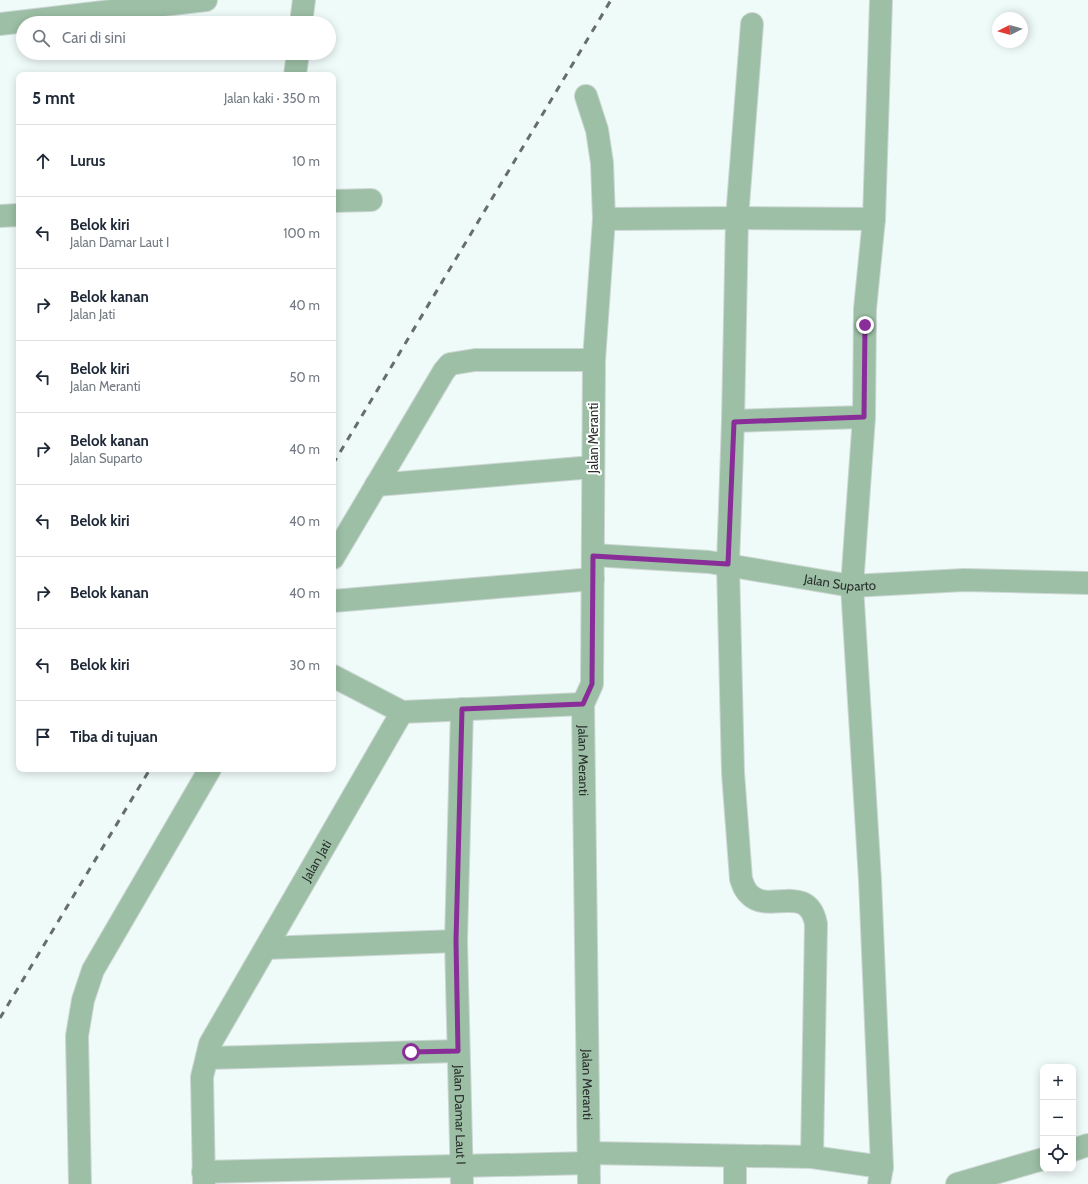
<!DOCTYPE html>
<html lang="id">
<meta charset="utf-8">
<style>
:root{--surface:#fff;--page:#f6f6f7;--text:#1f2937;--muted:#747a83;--line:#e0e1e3}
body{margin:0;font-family:Cabin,sans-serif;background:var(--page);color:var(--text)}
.controls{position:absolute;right:12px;bottom:12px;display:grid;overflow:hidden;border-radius:8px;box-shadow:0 2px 10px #0003}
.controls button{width:36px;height:36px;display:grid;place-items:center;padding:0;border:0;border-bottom:1px solid var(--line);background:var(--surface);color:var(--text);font:20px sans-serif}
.compass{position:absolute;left:992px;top:12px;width:36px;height:36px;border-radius:50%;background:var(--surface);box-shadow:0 2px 10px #0003;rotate:264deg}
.stop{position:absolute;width:12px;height:12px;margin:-9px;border:3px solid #892d98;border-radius:50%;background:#fff}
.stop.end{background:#892d98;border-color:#fff;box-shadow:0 1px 4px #0008}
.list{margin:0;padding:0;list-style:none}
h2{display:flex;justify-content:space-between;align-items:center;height:52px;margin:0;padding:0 16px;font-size:17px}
h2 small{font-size:13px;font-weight:400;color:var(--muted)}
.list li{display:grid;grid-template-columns:26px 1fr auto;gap:12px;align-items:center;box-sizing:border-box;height:72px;padding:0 16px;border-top:1px solid var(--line)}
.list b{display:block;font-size:15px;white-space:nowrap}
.list p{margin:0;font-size:13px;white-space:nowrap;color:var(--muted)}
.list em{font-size:13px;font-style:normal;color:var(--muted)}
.icon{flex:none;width:22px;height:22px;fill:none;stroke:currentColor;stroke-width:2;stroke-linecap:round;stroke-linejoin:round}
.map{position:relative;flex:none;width:1088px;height:1184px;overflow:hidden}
.search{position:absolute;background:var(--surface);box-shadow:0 2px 10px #0003;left:16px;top:16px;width:320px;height:44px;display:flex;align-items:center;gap:10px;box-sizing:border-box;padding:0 14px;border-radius:22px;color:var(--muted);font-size:15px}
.panel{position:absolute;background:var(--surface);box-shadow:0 2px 10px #0003;left:16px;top:72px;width:320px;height:700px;border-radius:8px}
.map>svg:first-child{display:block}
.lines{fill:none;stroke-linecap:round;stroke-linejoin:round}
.minor-casing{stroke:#ccd6d4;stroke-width:24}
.minor{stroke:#9cbfa5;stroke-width:22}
.rail{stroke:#666d6c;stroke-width:3;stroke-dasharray:7 7;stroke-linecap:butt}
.route{stroke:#892d98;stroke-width:5}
.labels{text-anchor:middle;stroke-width:4;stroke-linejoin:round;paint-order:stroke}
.street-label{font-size:13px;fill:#2a2f2e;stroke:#fff}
</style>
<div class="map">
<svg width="1088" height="1184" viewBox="0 0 1088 1184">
<rect width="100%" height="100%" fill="#effbf9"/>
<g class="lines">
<defs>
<g id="minor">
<path d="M301,23L304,0"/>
<path d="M0,24L206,0"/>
<path d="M752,24L737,218L733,421L728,564L733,773L741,879C743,885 745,891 750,895C769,914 808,882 816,924L812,1157"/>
<path d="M295,75L298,53"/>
<path id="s1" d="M586,96L597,130L602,163L604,219L594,360L592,684L583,704L589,1184"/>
<path d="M333,201L371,200"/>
<path d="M0,216L19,215"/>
<path d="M604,219L737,218L874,219"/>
<path d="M733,421L864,417"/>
<path d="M376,485L593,467"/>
<path id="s2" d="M593,555L709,562L852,586L964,580L1088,583"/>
<path d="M333,558L444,371L450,364L475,360H594"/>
<path d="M333,601L593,579"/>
<path d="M333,676L402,712"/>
<path id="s3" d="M462,709L456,941L462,1184"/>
<path d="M266,948L456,941"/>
<path d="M207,1058L458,1051"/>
<path d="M1073,1150L1088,1145"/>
<path d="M589,1153L812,1157L882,1167"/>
<path d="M735,1156V1184"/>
<path d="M203,1172L589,1163"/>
<path d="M80,1184L77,1036L83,1000L93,970L210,769"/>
<path id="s4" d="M204,1184L202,1077L210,1044L402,712L583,704"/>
<path d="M879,1184L882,1167L870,880L852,586L864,417L865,309L874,219L881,0"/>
<path d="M957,1184L1043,1159"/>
</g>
</defs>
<use href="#minor" class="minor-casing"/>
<use href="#minor" class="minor"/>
<path class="rail" d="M333,464L611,0
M0,1018L150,769"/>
</g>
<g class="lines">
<path class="route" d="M411,1052L458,1051L456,941L462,709L583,704L592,684L593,556L728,564L734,422L864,417L865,325"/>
</g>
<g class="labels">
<g class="street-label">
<text transform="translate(593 438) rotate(-90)" y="5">Jalan Meranti</text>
<text dy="5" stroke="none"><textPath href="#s2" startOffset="249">Jalan Suparto</textPath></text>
<text dy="5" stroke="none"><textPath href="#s1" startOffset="669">Jalan Meranti</textPath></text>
<text dy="5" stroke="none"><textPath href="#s4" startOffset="353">Jalan Jati</textPath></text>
<text dy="5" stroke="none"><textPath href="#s1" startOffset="993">Jalan Meranti</textPath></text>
<text dy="5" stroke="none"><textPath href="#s3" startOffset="406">Jalan Damar Laut I</textPath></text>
</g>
</g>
</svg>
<div class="controls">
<button>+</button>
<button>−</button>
<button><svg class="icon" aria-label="locate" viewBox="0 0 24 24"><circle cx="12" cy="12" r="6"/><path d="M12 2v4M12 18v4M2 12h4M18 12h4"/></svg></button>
</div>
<svg class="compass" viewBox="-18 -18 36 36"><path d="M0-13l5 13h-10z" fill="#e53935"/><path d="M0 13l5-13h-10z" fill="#747a83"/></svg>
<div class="stop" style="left:411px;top:1052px"></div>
<div class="stop end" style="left:865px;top:325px"></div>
<div class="search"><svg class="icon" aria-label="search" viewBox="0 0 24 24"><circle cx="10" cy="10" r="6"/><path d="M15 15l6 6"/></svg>Cari di sini</div>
<section class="panel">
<h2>5 mnt<small>Jalan kaki · 350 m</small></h2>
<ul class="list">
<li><svg class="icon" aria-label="ahead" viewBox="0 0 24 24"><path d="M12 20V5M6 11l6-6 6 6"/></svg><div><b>Lurus</b></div><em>10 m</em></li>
<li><svg class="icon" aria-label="left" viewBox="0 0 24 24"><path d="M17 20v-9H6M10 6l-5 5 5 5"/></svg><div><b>Belok kiri</b><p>Jalan Damar Laut I</p></div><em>100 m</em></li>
<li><svg class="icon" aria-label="right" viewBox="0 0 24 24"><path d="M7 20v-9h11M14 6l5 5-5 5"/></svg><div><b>Belok kanan</b><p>Jalan Jati</p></div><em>40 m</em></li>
<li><svg class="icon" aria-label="left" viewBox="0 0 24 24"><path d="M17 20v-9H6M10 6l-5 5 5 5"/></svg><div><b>Belok kiri</b><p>Jalan Meranti</p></div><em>50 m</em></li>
<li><svg class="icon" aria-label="right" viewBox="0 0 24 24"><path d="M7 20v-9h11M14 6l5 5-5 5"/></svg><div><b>Belok kanan</b><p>Jalan Suparto</p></div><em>40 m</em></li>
<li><svg class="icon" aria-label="left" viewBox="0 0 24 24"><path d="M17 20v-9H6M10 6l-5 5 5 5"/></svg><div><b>Belok kiri</b></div><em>40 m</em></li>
<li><svg class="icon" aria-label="right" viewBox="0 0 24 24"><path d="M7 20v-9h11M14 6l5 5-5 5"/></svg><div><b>Belok kanan</b></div><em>40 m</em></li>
<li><svg class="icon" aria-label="left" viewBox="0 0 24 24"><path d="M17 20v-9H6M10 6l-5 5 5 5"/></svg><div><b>Belok kiri</b></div><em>30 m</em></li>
<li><svg class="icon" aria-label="arrive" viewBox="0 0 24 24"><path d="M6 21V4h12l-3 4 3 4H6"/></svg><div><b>Tiba di tujuan</b></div></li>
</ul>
</section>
</div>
